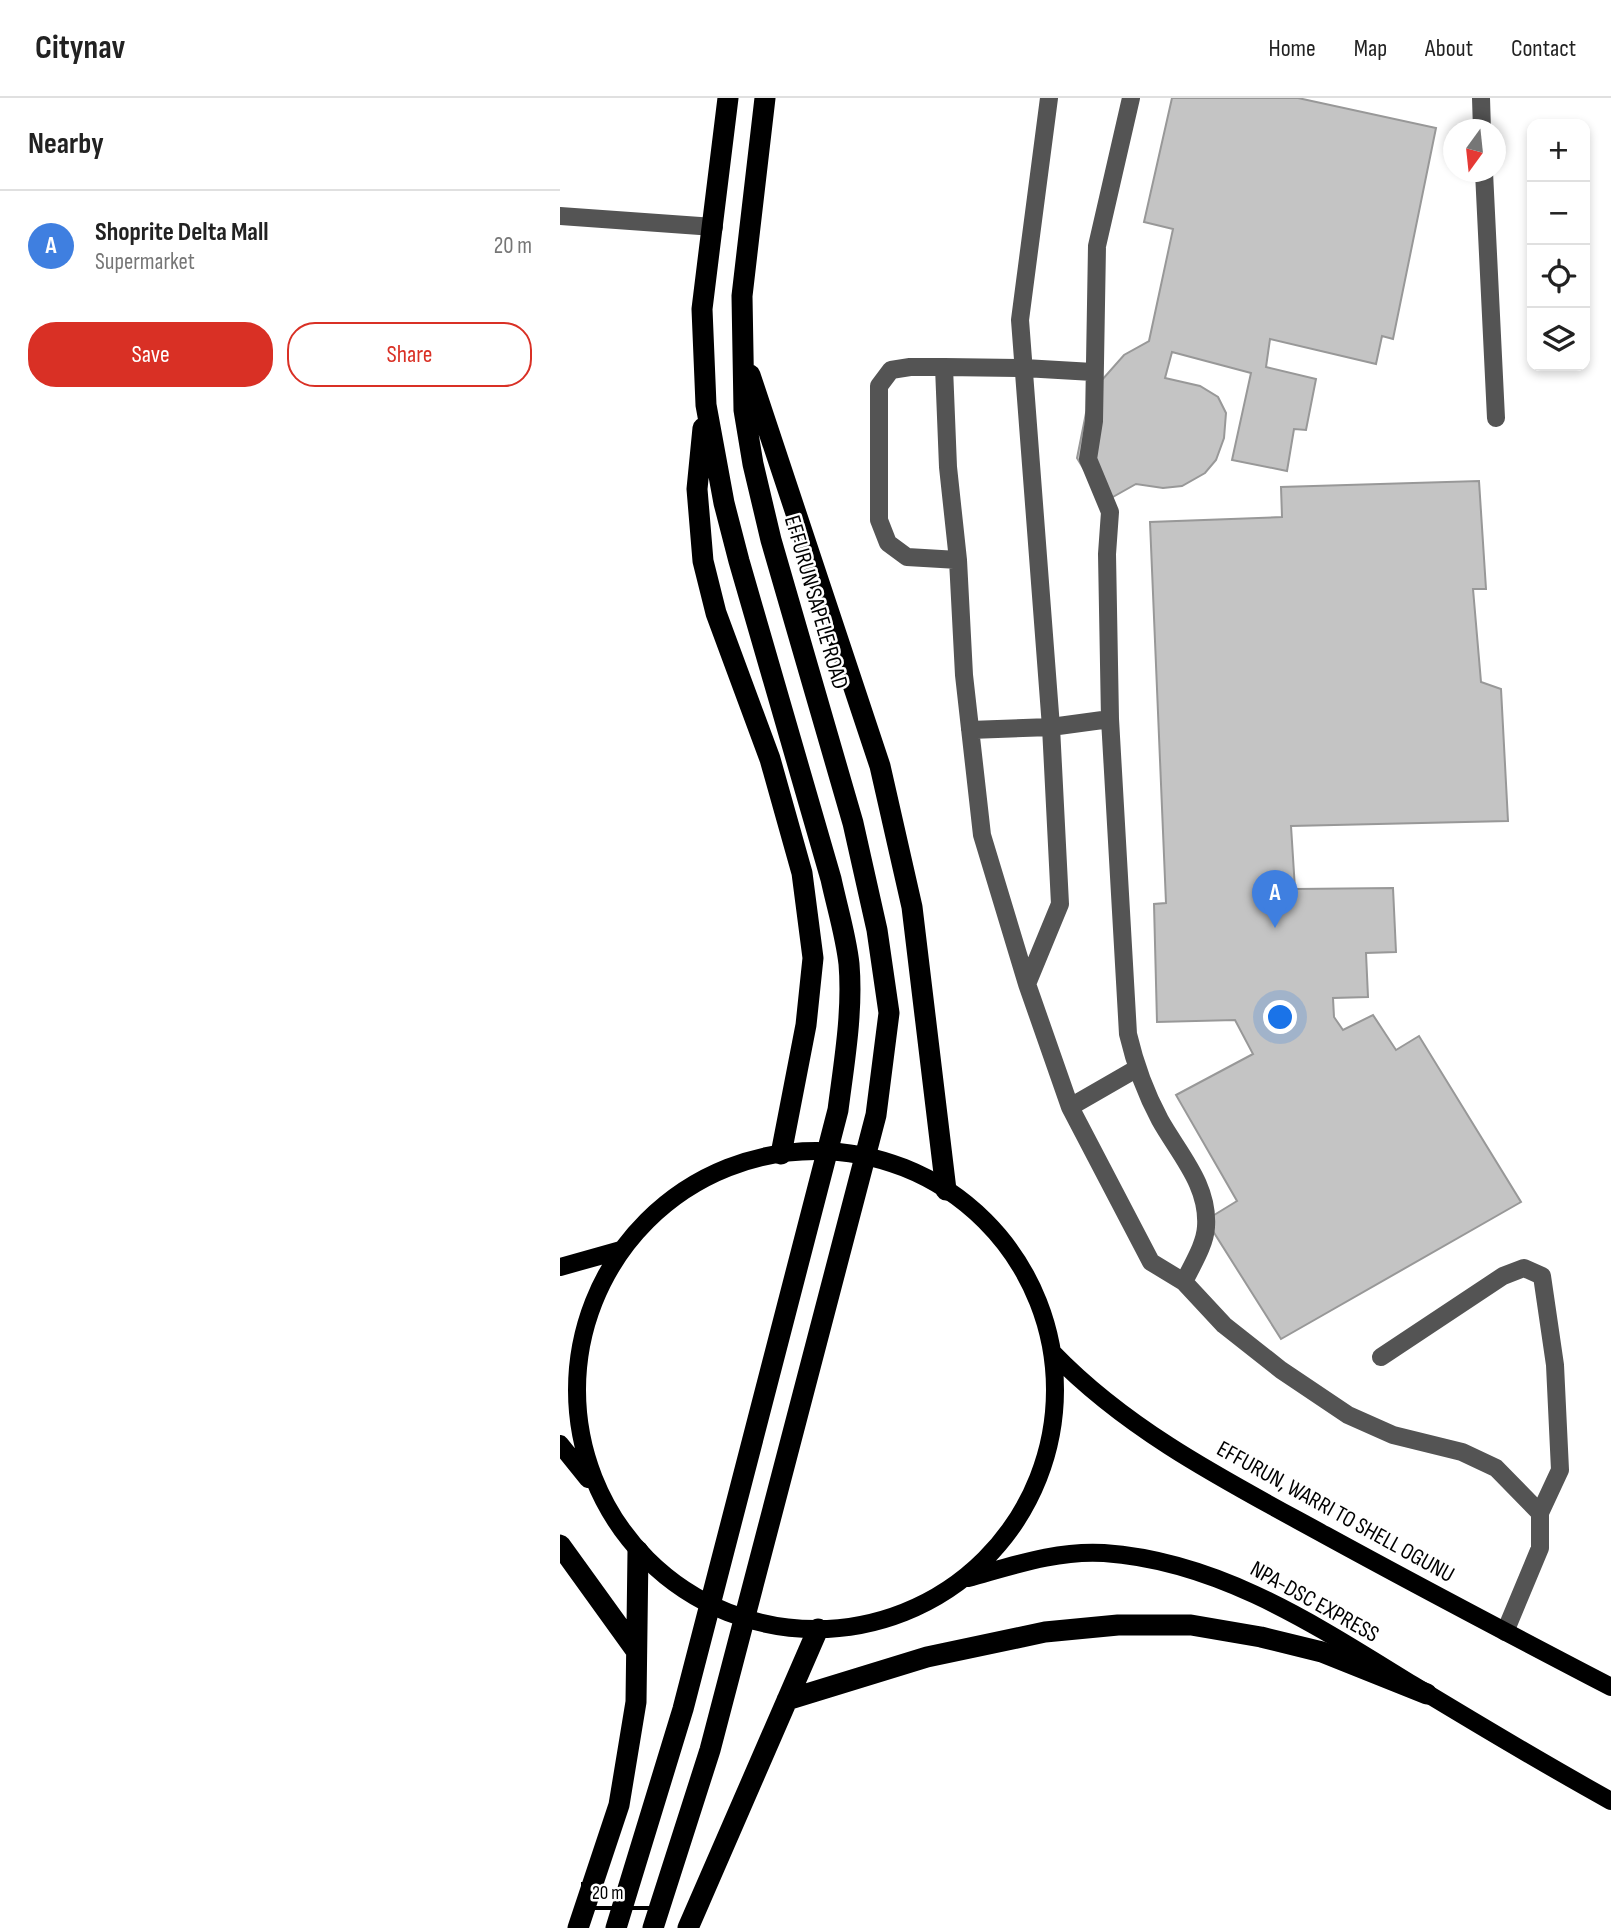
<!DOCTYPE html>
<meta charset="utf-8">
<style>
:root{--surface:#fff;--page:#f6f6f6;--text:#222;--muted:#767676;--line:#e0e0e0;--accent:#d93025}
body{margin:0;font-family:"Sofia Sans Condensed",sans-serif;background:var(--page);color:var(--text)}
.controls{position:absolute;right:21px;top:21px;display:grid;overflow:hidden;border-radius:14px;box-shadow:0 4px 10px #0003}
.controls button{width:63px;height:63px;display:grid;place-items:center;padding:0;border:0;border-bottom:2px solid var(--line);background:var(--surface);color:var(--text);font:35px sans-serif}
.compass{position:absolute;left:883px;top:21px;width:63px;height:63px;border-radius:50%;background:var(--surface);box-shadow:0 4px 10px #0003;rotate:195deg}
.scale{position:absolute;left:21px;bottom:18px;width:86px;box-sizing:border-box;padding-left:7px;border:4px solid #000;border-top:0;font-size:19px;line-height:24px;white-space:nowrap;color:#000;-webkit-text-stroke:5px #fff;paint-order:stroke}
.you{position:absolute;left:721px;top:920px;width:24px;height:24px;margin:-18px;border:5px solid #fff;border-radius:50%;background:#1a73e8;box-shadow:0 0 0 10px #1a73e833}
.badge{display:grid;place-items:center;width:46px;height:46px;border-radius:50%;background:var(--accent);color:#fff;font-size:23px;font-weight:700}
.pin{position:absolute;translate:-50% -58px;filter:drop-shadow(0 2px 4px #0008)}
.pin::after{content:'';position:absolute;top:37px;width:24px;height:21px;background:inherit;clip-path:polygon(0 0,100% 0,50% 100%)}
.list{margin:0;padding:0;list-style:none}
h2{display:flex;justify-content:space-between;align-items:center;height:91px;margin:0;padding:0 28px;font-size:30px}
h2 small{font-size:23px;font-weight:400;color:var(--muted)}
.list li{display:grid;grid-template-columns:46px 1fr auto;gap:21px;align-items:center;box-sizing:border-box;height:112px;padding:0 28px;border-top:2px solid var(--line)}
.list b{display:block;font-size:26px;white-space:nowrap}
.list p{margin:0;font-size:23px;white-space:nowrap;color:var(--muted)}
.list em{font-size:23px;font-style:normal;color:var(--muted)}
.actions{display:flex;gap:14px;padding:21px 28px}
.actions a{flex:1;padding:16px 0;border:2px solid var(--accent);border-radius:28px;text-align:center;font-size:24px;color:var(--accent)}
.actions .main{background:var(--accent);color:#fff}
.icon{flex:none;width:38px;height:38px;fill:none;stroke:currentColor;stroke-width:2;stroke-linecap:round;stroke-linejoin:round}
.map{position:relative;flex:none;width:1051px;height:1830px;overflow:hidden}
header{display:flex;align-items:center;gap:42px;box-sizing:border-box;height:98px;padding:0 35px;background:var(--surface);border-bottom:2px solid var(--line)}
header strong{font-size:33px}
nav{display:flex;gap:38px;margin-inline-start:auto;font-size:24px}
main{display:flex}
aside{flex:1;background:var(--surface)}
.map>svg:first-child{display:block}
.building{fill:#c4c4c4;stroke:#989898;stroke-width:2}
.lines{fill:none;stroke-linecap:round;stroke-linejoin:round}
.minor{stroke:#545454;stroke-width:18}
.major{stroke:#000;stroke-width:18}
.highway{stroke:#000;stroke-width:21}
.labels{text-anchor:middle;stroke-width:5;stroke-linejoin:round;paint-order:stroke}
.street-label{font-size:23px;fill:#000;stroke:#fff}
</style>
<header>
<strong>Citynav</strong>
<nav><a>Home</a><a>Map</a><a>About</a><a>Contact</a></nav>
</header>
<main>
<aside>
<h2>Nearby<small></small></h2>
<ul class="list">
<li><span class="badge" style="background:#3f7fe0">A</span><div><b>Shoprite Delta Mall</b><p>Supermarket</p></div><em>20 m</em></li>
</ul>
<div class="actions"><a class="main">Save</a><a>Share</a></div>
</aside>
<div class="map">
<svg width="1051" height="1830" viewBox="0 0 1051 1830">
<rect width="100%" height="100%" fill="#fff"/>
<path class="building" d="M612,0H738L876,30L833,241L822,238L816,266L710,241L706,269L756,281L746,332L734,331L727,373L672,362L691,275L612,254L605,280L640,288L658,299L666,315L664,340L656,362L645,375L622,388L603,390L576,386L544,404L517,360L526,315L541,283L564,257L589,243L613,131L584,124Z
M919,383L926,491H913L921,584L941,591L948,723L731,728L735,791L833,790L836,854L806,855L808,899L773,900L774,919L783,932L813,917L836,952L859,938L961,1104L721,1241L646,1122L677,1103L616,997L693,956L675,922L597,924L594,806L606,805L590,424L722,419L721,389Z"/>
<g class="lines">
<path class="minor" d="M571,0L537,148L534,323L528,361L550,414L547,456L550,621L568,936C575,966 585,994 600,1022C619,1056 649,1087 646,1129C645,1147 632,1167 624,1184
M921,0L922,32
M924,74L936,320
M0,118L154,129
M384,269H350L331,272L319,288V422L328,445L347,459L398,462
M533,274L464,270L384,269L388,369L398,462L404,577L422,737L467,886L510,1009L591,1164L624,1184L664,1227L721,1272L788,1317L833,1337L902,1354L936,1370L980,1415V1450L945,1534
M410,632L491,629L550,621
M467,886L500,806L491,629L460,222L489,0
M510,1009L576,971
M821,1259L943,1178L964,1170L982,1178L995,1267L1000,1372L980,1415"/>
<path class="major" d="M17 1292a239 239 0 1 1 478 0a239 239 0 1 1-478 0Z
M0,1169L61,1152
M493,1255C569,1334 670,1385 765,1437C860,1489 955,1539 1051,1589
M0,1346L28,1381
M408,1480C452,1468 497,1452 544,1455C660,1463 757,1528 853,1587C919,1627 984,1666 1051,1703"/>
<path class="highway" d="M190,277L320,668L352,809L386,1092
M143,330L137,391L143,463L156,515L210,661L242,775L253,860L246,927L221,1056
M0,1447L75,1551
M227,1602L367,1559L485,1534L558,1527H631L701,1539L762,1554L867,1596
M18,1830L59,1707L76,1604L78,1453
M56,1830L123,1611L278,1012C284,965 293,914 289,866C286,838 277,809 271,781L179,463L164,405L146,307L142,211L168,0
M93,1830L150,1652L316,1017L329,915L317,832L293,725L211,442L193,366L184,312L182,198L205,0
M128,1830L258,1531"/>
</g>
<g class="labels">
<g class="street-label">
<text transform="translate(257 504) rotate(74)" y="8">EFFURUN SAPELE ROAD</text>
<text transform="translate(776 1413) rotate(29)" y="8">EFFURUN, WARRI TO SHELL OGUNU</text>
<text transform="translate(755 1503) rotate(29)" y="8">NPA-DSC EXPRESS</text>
</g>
</g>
</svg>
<div class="controls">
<button>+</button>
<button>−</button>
<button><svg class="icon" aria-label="locate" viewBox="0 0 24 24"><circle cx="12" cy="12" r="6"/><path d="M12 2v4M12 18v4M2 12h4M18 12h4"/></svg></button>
<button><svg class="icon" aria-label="layers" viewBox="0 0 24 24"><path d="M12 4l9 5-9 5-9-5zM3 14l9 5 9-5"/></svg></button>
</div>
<svg class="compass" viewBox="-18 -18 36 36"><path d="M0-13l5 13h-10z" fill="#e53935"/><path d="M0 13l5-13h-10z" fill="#767676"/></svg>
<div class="scale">20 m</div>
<div class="you"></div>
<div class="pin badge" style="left:715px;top:830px;background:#3f7fe0">A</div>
</div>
</main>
